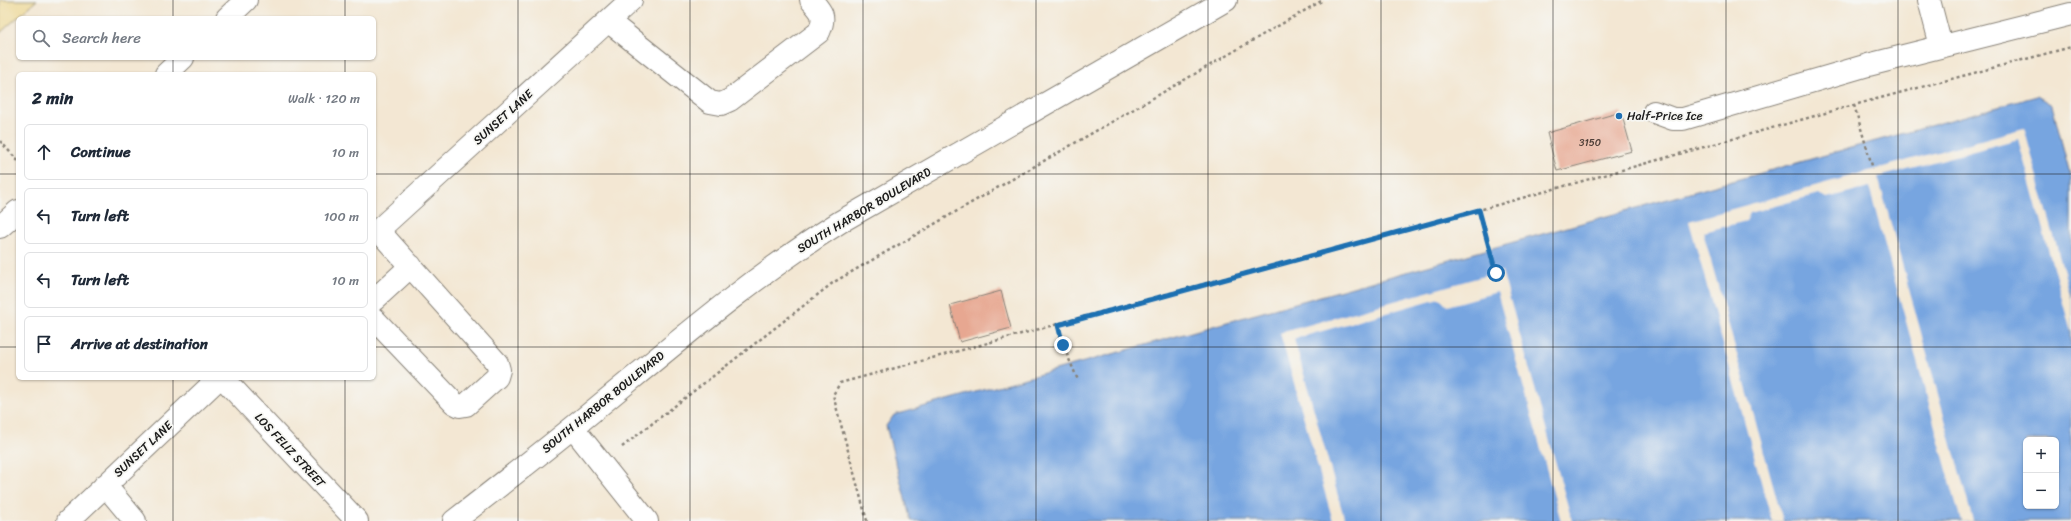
<!DOCTYPE html>
<meta charset="utf-8">
<style>
:root{--surface:#fff;--page:#f2f2f3;--text:#1f2937;--muted:#747a83;--line:#e0e1e3}
body{margin:0;font-family:Sriracha,sans-serif;background:var(--page);color:var(--text)}
.controls{position:absolute;right:12px;bottom:12px;display:grid;overflow:hidden;border-radius:6px;box-shadow:0 1px 3px #0004}
.controls button{width:36px;height:36px;display:grid;place-items:center;padding:0;border:0;border-bottom:1px solid var(--line);background:var(--surface);color:var(--text);font:20px sans-serif}
.stop{position:absolute;width:12px;height:12px;margin:-9px;border:3px solid #1f6fb2;border-radius:50%;background:#fff}
.stop.end{background:#1f6fb2;border-color:#fff;box-shadow:0 1px 4px #0008}
.list{margin:0;padding:0;list-style:none}
h2{display:flex;justify-content:space-between;align-items:center;height:52px;margin:0;padding:0 16px;font-size:17px}
h2 small{font-size:13px;font-weight:400;color:var(--muted)}
.list li{display:grid;grid-template-columns:26px 1fr auto;gap:12px;align-items:center;box-sizing:border-box;height:56px;margin:0 8px 8px;padding:0 8px;border:1px solid var(--line);border-radius:6px}
.list b{display:block;font-size:15px;white-space:nowrap}
.list em{font-size:13px;font-style:normal;color:var(--muted)}
.icon{flex:none;width:22px;height:22px;fill:none;stroke:currentColor;stroke-width:2;stroke-linecap:round;stroke-linejoin:round}
.map{position:relative;flex:none;width:2071px;height:521px;overflow:hidden}
.search{position:absolute;background:var(--surface);box-shadow:0 1px 3px #0004;left:16px;top:16px;width:360px;height:44px;display:flex;align-items:center;gap:10px;box-sizing:border-box;padding:0 14px;border-radius:6px;color:var(--muted);font-size:15px}
.panel{position:absolute;background:var(--surface);box-shadow:0 1px 3px #0004;left:16px;top:72px;width:360px;height:308px;border-radius:6px}
.map>svg:first-child{display:block}
.sand{fill:#eeda9e;stroke:#857b5d}
.water{fill:#77a5e0;stroke:#4a607e;fill-rule:evenodd}
.pier{fill:#f3e7d3}
.building{fill:#e7a791}
.lines{fill:none;stroke-linecap:round;stroke-linejoin:round}
.minor-casing{stroke:#888278;stroke-width:24}
.path{stroke:#888278;stroke-width:2.5;stroke-dasharray:3 3;stroke-linecap:butt}
.minor{stroke:#fff;stroke-width:22}
.route{stroke:#1f6fb2;stroke-width:5}
.grid{fill:none;stroke:#1c1c1c;stroke-width:1;stroke-opacity:0.55}
.poi-dot{fill:#1f6fb2;stroke:#f6f6f2;stroke-width:1.5}
.labels{text-anchor:middle;stroke-width:3.5;stroke-linejoin:round;paint-order:stroke}
.number-label{font-size:10px;fill:#4f3f39}
.poi-label{font-size:12px;fill:#1c1c1c;stroke:#f6f6f2;text-anchor:start}
.street-label{font-size:12px;fill:#1c1c1c;stroke:#f6f6f2}
</style>
<div class="map">
<svg width="2071" height="521" viewBox="0 0 2071 521">
<rect width="100%" height="100%" fill="#f6f6f2"/>
<filter id="ink" filterUnits="userSpaceOnUse"><feTurbulence type="fractalNoise" baseFrequency=".025" numOctaves="2"/><feDisplacementMap in="SourceGraphic" scale="8" xChannelSelector="R" yChannelSelector="G"/><feConvolveMatrix kernelMatrix="1 2 1 2 8 2 1 2 1" color-interpolation-filters="sRGB"/></filter>
<filter id="wash" filterUnits="userSpaceOnUse"><feTurbulence type="fractalNoise" baseFrequency=".012" numOctaves="4" result="noise"/><feDisplacementMap in="SourceGraphic" scale="16" xChannelSelector="R" yChannelSelector="G"/><feGaussianBlur stdDeviation="0.9" result="paint"/><feColorMatrix in="noise" values="0 0 0 0 0 0 0 0 0 0 0 0 0 0 0 0 0 1.4 0 .05"/><feComposite in="paint" operator="in"/></filter>
<g filter="url(#wash)">
<rect width="100%" height="100%" fill="#f3e7d3"/>
<path class="sand" d="M0,0H37L0,33Z"/>
<path class="water" d="M2037,96L2052,105L2071,178V521H911L886,426L894,415ZM2026,440H2056V506H2026Z"/>
<path class="pier" d="M2024,128L2071,298V332L2018,139L1878,177L1973,521H1961L1869,187L1827,198L1818,194L1750,213L1746,221L1703,232L1783,521H1772L1689,221Z
M1502,271L1572,521H1561L1497,292L1447,306L1439,298L1294,339L1345,521H1333L1280,333Z"/>
<g id="blocks">
<path class="building" d="M1621,112L1632,151L1557,171L1547,133Z
M1001,291L1011,328L960,342L950,305Z"/>
</g>
</g>
<g filter="url(#ink)">
<use href="#blocks" fill-opacity="0" stroke="#888278" stroke-width="1"/>
<g class="lines">
<defs>
<path id="minor" d="M1929,0L1941,46
M227,18L246,0
M608,21L710,102L721,104L730,100L819,32C826,16 822,12 811,0
M166,74L183,58
M1654,112L1673,119H1683L1868,65L2071,14
M0,227L18,211
M374,234L631,0
M374,300L411,266
M374,319L454,403L460,406L466,405L497,377L499,370L497,363L378,230
M223,378L357,521
M573,428L647,521
M105,485L135,521
M68,521L219,378
M454,521C503,483 552,445 599,406C677,342 754,276 840,222L1226,0"/>
</defs>
<use href="#minor" class="minor-casing"/>
<path class="path" d="M1854,105L1873,169
M0,141L18,161
M1479,210L1496,273
M1058,325L1063,345L1078,380
M622,447L834,282L1323,0
M867,521L833,395L840,383L1479,210L1854,105L2071,47"/>
<use href="#minor" class="minor"/>
</g>
</g>
<g class="lines" filter="url(#ink)">
<path class="route" d="M1063,345L1058,325L1479,210L1496,273"/>
</g>
<path class="grid" d="M173,0V18M345,0V18M518,0V521M690,0V521M863,0V521M1036,0V521M1208,0V521M1381,0V521M1553,0V521M1726,0V521M1898,0V521M173,58V74M345,58V74M0,174H18M374,174H2071M0,347H18M374,347H2071M173,378V521M345,378V521"/>
<circle class="poi-dot" cx="1619" cy="116" r="4"/>
<g class="labels">
<g class="number-label">
<text x="1590" y="146">3150</text>
</g>
<g class="poi-label">
<text x="1627" y="120">Half-Price Ice</text>
</g>
<g class="street-label">
<text transform="translate(503 117) rotate(-42)" y="4">SUNSET LANE</text>
<text transform="translate(864 210) rotate(-31)" y="4">SOUTH HARBOR BOULEVARD</text>
<text transform="translate(603 402) rotate(-39)" y="4">SOUTH HARBOR BOULEVARD</text>
<text transform="translate(143 449) rotate(-43)" y="4">SUNSET LANE</text>
<text transform="translate(290 450) rotate(47)" y="4">LOS FELIZ STREET</text>
</g>
</g>
</svg>
<div class="controls">
<button>+</button>
<button>−</button>
</div>
<div class="stop" style="left:1496px;top:273px"></div>
<div class="stop end" style="left:1063px;top:345px"></div>
<div class="search"><svg class="icon" aria-label="search" viewBox="0 0 24 24"><circle cx="10" cy="10" r="6"/><path d="M15 15l6 6"/></svg>Search here</div>
<section class="panel">
<h2>2 min<small>Walk · 120 m</small></h2>
<ul class="list">
<li><svg class="icon" aria-label="ahead" viewBox="0 0 24 24"><path d="M12 20V5M6 11l6-6 6 6"/></svg><div><b>Continue</b></div><em>10 m</em></li>
<li><svg class="icon" aria-label="left" viewBox="0 0 24 24"><path d="M17 20v-9H6M10 6l-5 5 5 5"/></svg><div><b>Turn left</b></div><em>100 m</em></li>
<li><svg class="icon" aria-label="left" viewBox="0 0 24 24"><path d="M17 20v-9H6M10 6l-5 5 5 5"/></svg><div><b>Turn left</b></div><em>10 m</em></li>
<li><svg class="icon" aria-label="arrive" viewBox="0 0 24 24"><path d="M6 21V4h12l-3 4 3 4H6"/></svg><div><b>Arrive at destination</b></div></li>
</ul>
</section>
</div>
